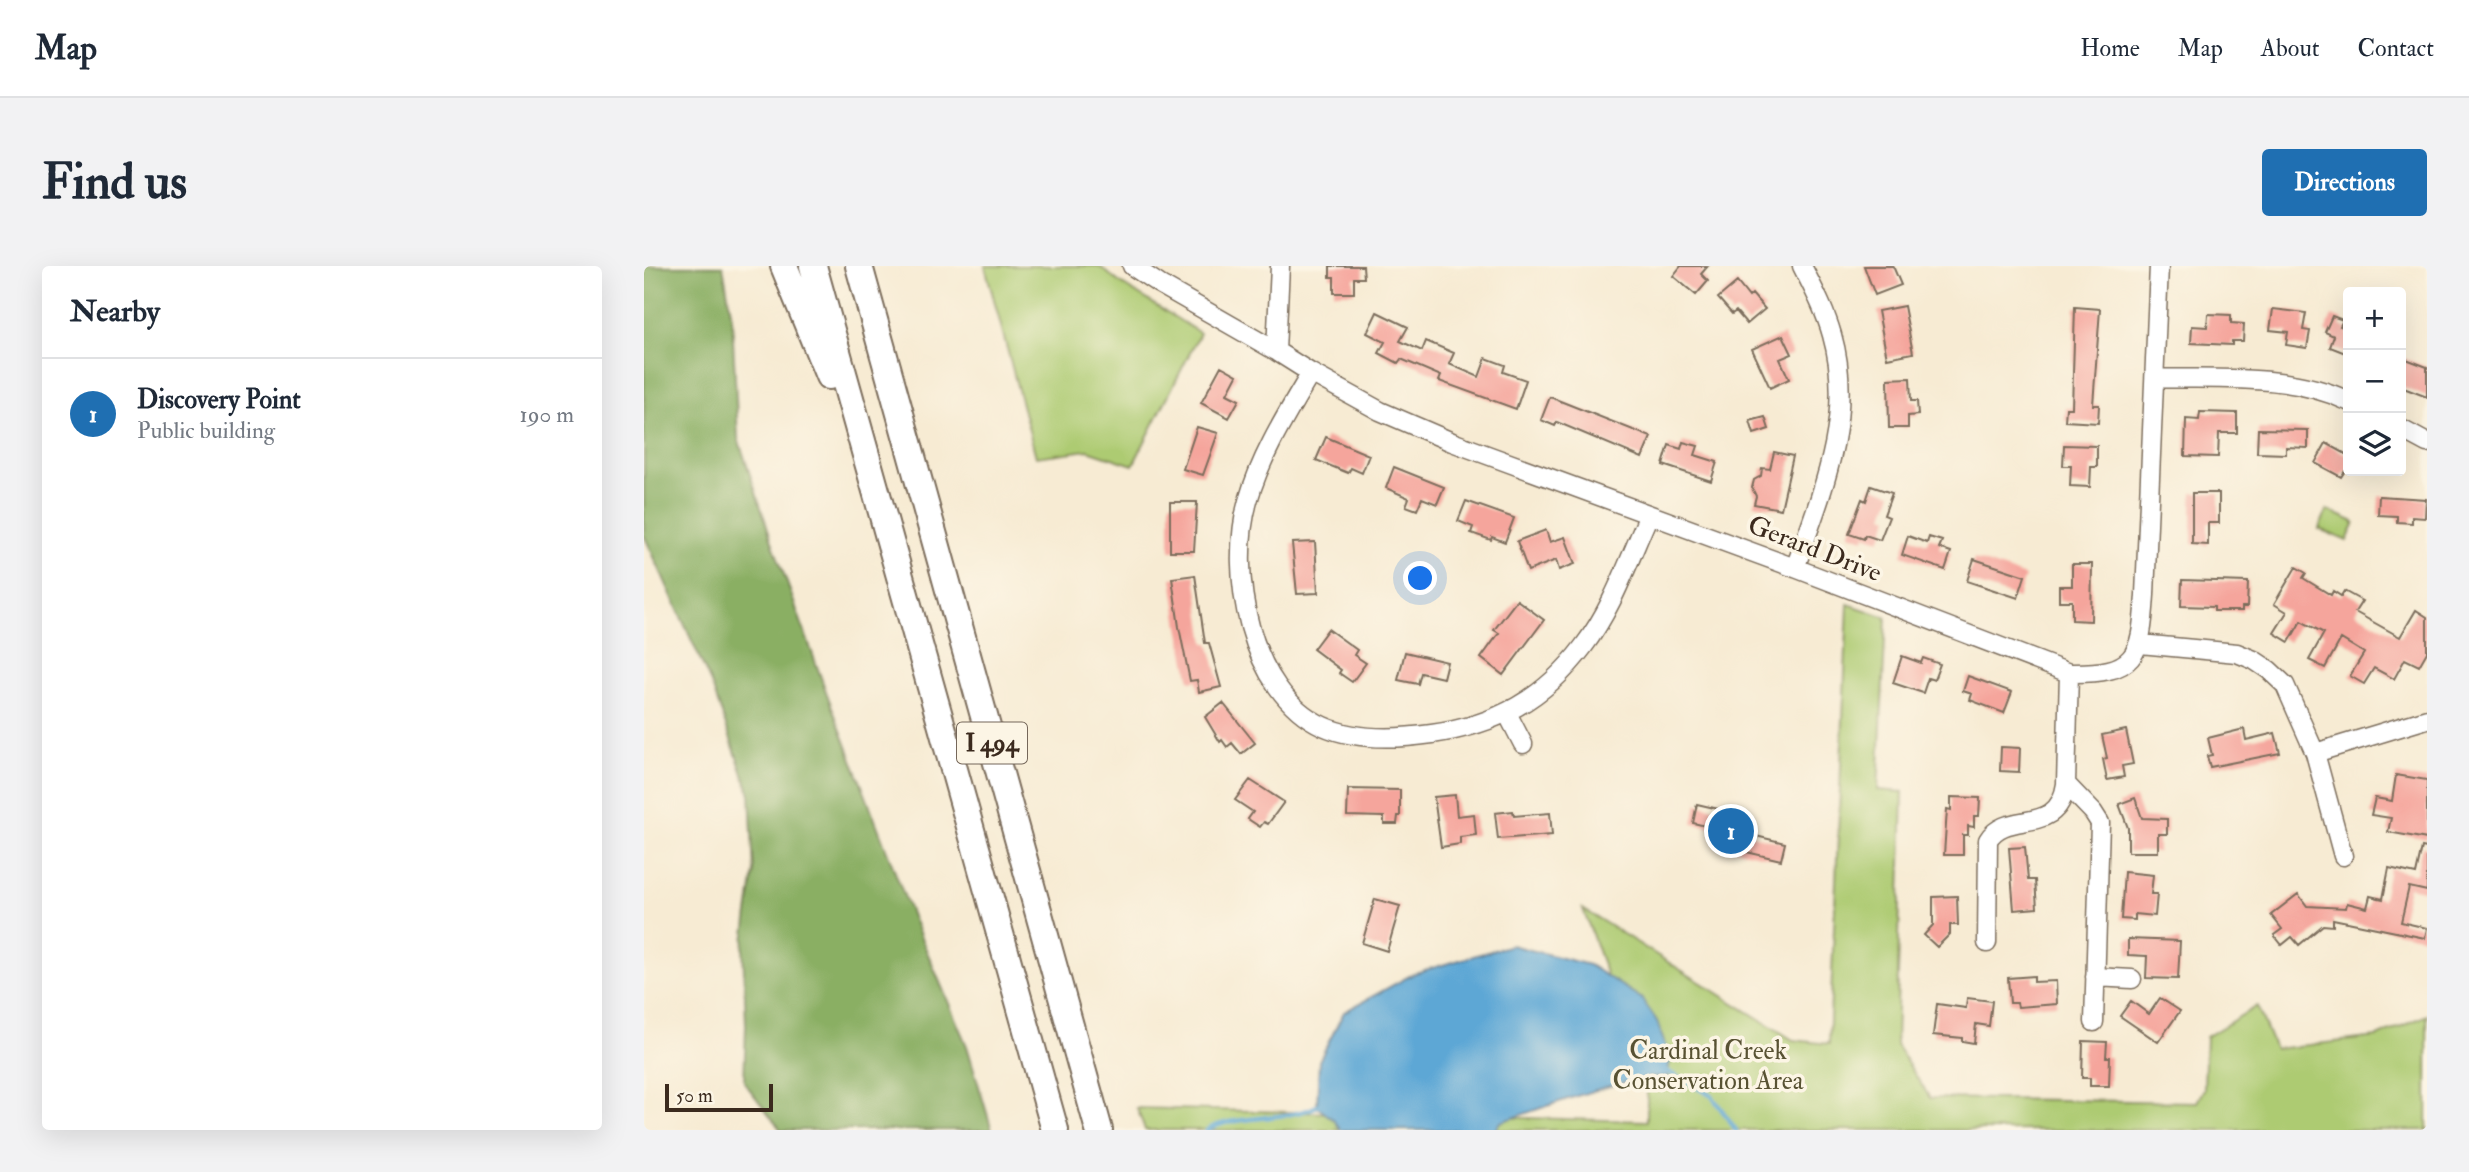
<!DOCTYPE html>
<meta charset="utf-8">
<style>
:root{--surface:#fff;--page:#f2f2f3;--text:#1f2937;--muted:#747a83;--line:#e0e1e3;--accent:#1f6fb2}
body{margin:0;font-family:"IM FELL Double Pica",serif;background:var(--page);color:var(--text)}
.controls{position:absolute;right:21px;top:21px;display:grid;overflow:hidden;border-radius:7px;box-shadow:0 7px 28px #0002}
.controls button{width:63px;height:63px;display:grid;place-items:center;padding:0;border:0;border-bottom:2px solid var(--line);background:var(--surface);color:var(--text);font:35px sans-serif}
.scale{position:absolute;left:21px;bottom:18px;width:108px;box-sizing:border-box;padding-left:7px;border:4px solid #3b2a1e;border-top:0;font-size:19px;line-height:24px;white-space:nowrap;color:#3b2a1e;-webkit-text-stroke:5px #fcf5e5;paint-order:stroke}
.you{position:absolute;left:777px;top:313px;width:24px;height:24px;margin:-18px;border:5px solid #fff;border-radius:50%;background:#1a73e8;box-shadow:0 0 0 10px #1a73e833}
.badge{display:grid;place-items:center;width:46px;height:46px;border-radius:50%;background:var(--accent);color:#fff;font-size:23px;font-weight:700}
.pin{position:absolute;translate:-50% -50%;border:4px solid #fff;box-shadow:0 2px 7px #0006}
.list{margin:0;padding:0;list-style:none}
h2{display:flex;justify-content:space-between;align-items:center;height:91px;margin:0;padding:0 28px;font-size:30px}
h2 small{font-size:23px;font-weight:400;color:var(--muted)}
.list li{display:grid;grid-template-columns:46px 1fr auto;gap:21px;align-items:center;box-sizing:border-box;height:112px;padding:0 28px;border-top:2px solid var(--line)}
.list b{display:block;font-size:26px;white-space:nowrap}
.list p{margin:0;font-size:23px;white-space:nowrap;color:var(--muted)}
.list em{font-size:23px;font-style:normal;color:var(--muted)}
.icon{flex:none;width:38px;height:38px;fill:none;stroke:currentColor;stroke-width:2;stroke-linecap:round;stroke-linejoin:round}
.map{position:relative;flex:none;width:1783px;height:864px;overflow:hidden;border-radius:7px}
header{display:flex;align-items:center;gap:42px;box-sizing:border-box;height:98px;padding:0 35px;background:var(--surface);border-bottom:2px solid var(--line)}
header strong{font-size:33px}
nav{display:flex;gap:38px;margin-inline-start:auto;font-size:24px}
.intro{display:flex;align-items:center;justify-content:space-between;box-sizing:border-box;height:168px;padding:0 42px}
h1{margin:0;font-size:49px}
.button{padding:18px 32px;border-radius:7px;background:var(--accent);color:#fff;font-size:24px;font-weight:700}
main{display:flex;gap:42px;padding:0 42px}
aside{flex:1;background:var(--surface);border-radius:7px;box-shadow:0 7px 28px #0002}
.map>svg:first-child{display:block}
.green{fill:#adcb72;stroke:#747a48;stroke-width:2}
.forest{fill:#8aaf64;stroke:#626c41;stroke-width:2}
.water{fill:#5da7d5;stroke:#4c687a;stroke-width:2}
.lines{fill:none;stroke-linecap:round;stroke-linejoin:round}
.stream{stroke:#5da7d5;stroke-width:4.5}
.building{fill:#f5a59c}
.minor-casing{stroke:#7d6e5d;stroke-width:21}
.highway-casing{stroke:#7d6e5d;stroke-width:30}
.minor{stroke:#fff;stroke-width:18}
.highway{stroke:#fff;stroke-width:26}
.labels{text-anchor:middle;stroke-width:7;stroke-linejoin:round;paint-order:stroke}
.shield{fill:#fcf5e5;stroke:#75675a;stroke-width:2}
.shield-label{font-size:24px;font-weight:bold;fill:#3b2a1e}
.street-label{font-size:26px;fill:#3b2a1e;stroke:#fcf5e5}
.park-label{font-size:26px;fill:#585233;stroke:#fcf5e5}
</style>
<header>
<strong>Map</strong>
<nav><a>Home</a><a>Map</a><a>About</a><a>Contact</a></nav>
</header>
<div class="intro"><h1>Find us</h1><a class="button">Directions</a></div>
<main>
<aside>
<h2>Nearby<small></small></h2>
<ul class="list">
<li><span class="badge">1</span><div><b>Discovery Point</b><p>Public building</p></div><em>190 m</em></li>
</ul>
</aside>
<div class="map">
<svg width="1783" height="864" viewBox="0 0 1783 864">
<rect width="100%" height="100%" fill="#fcf5e5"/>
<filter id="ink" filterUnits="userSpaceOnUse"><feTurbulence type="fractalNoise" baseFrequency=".0143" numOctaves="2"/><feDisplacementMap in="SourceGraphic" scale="14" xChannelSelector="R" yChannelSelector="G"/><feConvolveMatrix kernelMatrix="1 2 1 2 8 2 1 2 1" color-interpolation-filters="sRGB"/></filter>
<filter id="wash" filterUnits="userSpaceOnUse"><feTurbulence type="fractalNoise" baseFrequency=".00686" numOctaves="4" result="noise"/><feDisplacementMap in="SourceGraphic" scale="28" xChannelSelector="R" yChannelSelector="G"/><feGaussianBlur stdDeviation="1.57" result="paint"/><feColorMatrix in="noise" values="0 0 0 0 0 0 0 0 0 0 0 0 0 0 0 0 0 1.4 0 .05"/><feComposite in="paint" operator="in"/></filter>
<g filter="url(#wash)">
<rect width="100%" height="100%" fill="#f7ebd3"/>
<path class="green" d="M341,0H455L475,16L556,67L489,199L444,184L392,191Z
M1683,244L1711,256L1703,275L1675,263Z
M1204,338L1242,351L1234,524L1259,526L1252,779L1286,832L1553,836L1560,823L1562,771L1613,740L1631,783L1733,771L1783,749V864H501L493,842L1003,855V821L939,643L1149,774L1185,778Z"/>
<path class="forest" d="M0,0H79L88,52L94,172L128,275L183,428L269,653L323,780L348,864H137L100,816L102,759L99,682L110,606L106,528L67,417L0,269Z"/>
<path class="water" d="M867,679L945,699L997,732L1013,755L1026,794L1023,812C995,804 889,846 856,856L851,864H697L690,854L673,841L675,795L700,746L771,707Z"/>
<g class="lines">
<path class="stream" d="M1019,803L1068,830L1092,864
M563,864C590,848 645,856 675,839"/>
</g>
<g id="blocks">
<path class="building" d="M686,0H719L720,12H710V27H690V11H686Z
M1037,0H1064L1057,8L1064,15L1052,29L1029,10Z
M1220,0H1249L1257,19L1231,29Z
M1093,16L1105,31L1108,28L1121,43L1103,58L1092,45L1088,48L1074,32Z
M1260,40L1269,87L1243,92L1234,45Z
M1431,41L1456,43L1449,139H1455L1454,157L1421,155L1422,142H1428Z
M1629,43L1662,47L1659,64L1666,65L1663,82L1642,79L1644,66L1626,64Z
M733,46L764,61L756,75L778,85L782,75L810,87L805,98L835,111L842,92L861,99L859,106L882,114L872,143L795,115L797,110L757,93L754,97L735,87L741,76L723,67Z
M1564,48L1587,49V57L1600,58L1599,75H1588V79L1547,77L1548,60L1563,61Z
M1688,50L1699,54L1696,60L1704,63V88L1686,81L1690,70L1681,66Z
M1139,69L1148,88L1136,93L1145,113L1126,122L1108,83Z
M1757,91L1783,101V131L1757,121Z
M577,100L593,109L583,128L595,134L585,152L557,137Z
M1266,112L1267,135H1273L1274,149L1264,150V162H1245L1244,113Z
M906,131L1007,171L998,192L913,156L911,160L897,154Z
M1556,146L1593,147V167H1575L1574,191L1541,190L1542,153L1555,154Z
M1121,151L1125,163L1110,168L1106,155Z
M553,161L574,167L559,209L539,203Z
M1614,163L1664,164V182L1642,181V188L1613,187Z
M682,171L725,189L718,207L707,202L704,207L672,194Z
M1039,176L1054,180L1051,189L1073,196L1067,215L1019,199L1025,179L1037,183Z
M1682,177L1704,189V207L1701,205L1697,211L1671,197Z
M1420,179L1453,180V201H1447L1446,221L1426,220L1427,200H1419Z
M1130,186L1149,190L1137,243L1110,238L1112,230L1108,222L1110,214L1117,210L1118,202L1126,203Z
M750,201L800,221L793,238L778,232L773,244L762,240L765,232L742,222Z
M1227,220L1248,227L1240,249L1245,251L1236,274L1221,269L1220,273L1205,268L1218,233L1222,235Z
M1548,227H1575V257H1564V279L1548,278Z
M1735,230L1782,233L1781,252L1768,251V257L1753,256V250L1734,249Z
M822,235L870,252L861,276L848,271L847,274L827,267L829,261L814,255Z
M526,236H553L550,285H526Z
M902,264L906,276L921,271L931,298L915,304L912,294L884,305L873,275Z
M1264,270L1283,277L1285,271L1298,275L1295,282L1307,286L1301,304L1258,289Z
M671,276L674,327L653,328L648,277Z
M1330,293L1381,310L1374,332L1323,315Z
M1428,298H1448L1447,355L1428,354V335H1415V320H1428Z
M1652,301L1662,307L1659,312L1687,329L1689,325L1697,330L1700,325L1718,335L1711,346L1756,371L1772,344L1783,351V386L1775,400L1761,393L1750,413L1730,402L1720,418L1706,410L1720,387L1697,373L1681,402L1665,394L1680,367L1657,355L1645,376L1630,367L1643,346L1630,338Z
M551,309L561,377H565L577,421L555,426L553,414L546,415L535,361L528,312Z
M1538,314L1604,316L1603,341H1598V345H1570V341L1537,340Z
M873,334L900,354L859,409L837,392L855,367L850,364Z
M684,363L713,384L710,389L722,397L708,416L695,407L697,404L669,383Z
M761,386L803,396L799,412L777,407L774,418L754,414Z
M1258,390L1277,397L1279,392L1296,398L1290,414L1284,412L1279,427L1249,417Z
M1324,410L1368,426L1360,447L1326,434L1328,428L1319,425Z
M579,437L611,477L597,488L588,477L583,481L578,474L576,476L561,451Z
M1600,463L1602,474L1631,467L1636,487L1566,501L1563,490L1568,489L1564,472Z
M1482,464L1489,498L1478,500L1480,511L1463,514L1459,493L1463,492L1458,469Z
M1357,481L1376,482L1375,506L1356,505Z
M1752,509L1783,514V573L1744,566L1747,552L1727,549L1731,532L1748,535Z
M606,514L640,536L624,558L620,556L616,561L604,553L609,546L591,534Z
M704,523L756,524V550H754L753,558H740V551L703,550Z
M811,529L813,550L830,548L832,569L816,571V578L797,581L790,531Z
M1307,531L1336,532L1335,550H1330V561L1324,560V569H1319V589H1300L1303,543L1307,544Z
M1491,532L1498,552L1523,553V568H1514V586H1484V562L1475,538Z
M1053,538L1088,546L1099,567L1141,577L1137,594L1085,582L1075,563L1049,557Z
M869,545L870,550L906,547L908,569L854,573L851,547Z
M1381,581L1384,614H1391L1393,642L1370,644L1365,582Z
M1778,581L1783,582V625L1765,621L1757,656L1783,662L1781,672L1689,653V660L1679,659L1655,679L1648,671L1638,679L1630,669L1638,663L1627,649L1654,628L1663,640L1702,642L1703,637L1723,642L1726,630L1739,633L1745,602L1772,608Z
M1480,606L1509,609L1507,628H1513L1511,650L1491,648V654L1477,653Z
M1313,630L1314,659H1306V668L1293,681L1280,669L1289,659V631Z
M731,633L756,640L743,685L718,677Z
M1484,673L1536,675L1534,713L1502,712L1503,690L1484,689Z
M1390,710V716L1412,715L1413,738L1374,741L1373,737H1366L1364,712Z
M1323,732L1348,735L1345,760L1332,758L1330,777L1318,775V772L1289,769L1293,738L1322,742Z
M1516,732L1536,745L1514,776L1476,750L1487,735L1505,748Z
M1439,775L1463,776L1462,791H1466L1465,820H1446V812H1438Z"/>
</g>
</g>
<g filter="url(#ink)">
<use href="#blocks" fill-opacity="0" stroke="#7d6e5d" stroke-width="2"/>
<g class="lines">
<defs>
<path id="minor" d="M488,0L515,18L632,85L667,107L736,145L808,176L1151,302L1425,407C1492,408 1497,392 1501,329L1515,0
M632,85L636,0
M667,107C643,148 617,189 604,235C584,306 605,426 679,460C712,475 753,473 788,468C852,459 900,433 939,381C969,342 985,293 1005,249
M1511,112C1576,114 1645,107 1704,135
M1757,163L1783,177
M1151,302C1178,227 1211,149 1188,69C1181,44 1169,22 1158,0
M1496,378L1593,387L1610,394L1625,404L1641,419L1671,487L1699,590
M1425,407L1422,518L1449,546L1456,557L1450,756
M863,447L879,478
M1671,487L1783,453
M1343,677L1344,574C1363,542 1414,572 1422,518
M1451,711L1488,713"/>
<path id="highway" d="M140,0L185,110
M169,0L411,864
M215,0L455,864"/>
</defs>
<use href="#minor" class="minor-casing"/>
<use href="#highway" class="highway-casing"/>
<use href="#minor" class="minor"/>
<use href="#highway" class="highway"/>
</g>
</g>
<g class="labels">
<rect class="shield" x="313" y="456.5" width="70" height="41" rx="5"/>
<g class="shield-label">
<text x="348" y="485">I 494</text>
</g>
<g class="street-label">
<text transform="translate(1171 282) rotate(21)" y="9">Gerard Drive</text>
</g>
<g class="park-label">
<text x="1064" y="793">Cardinal Creek<tspan x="1064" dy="30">Conservation Area</tspan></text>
</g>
</g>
</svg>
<div class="controls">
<button>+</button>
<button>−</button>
<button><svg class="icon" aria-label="layers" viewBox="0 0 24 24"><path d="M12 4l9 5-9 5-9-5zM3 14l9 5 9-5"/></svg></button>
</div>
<div class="scale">50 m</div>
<div class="you"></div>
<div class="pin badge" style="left:1087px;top:565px">1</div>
</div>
</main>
